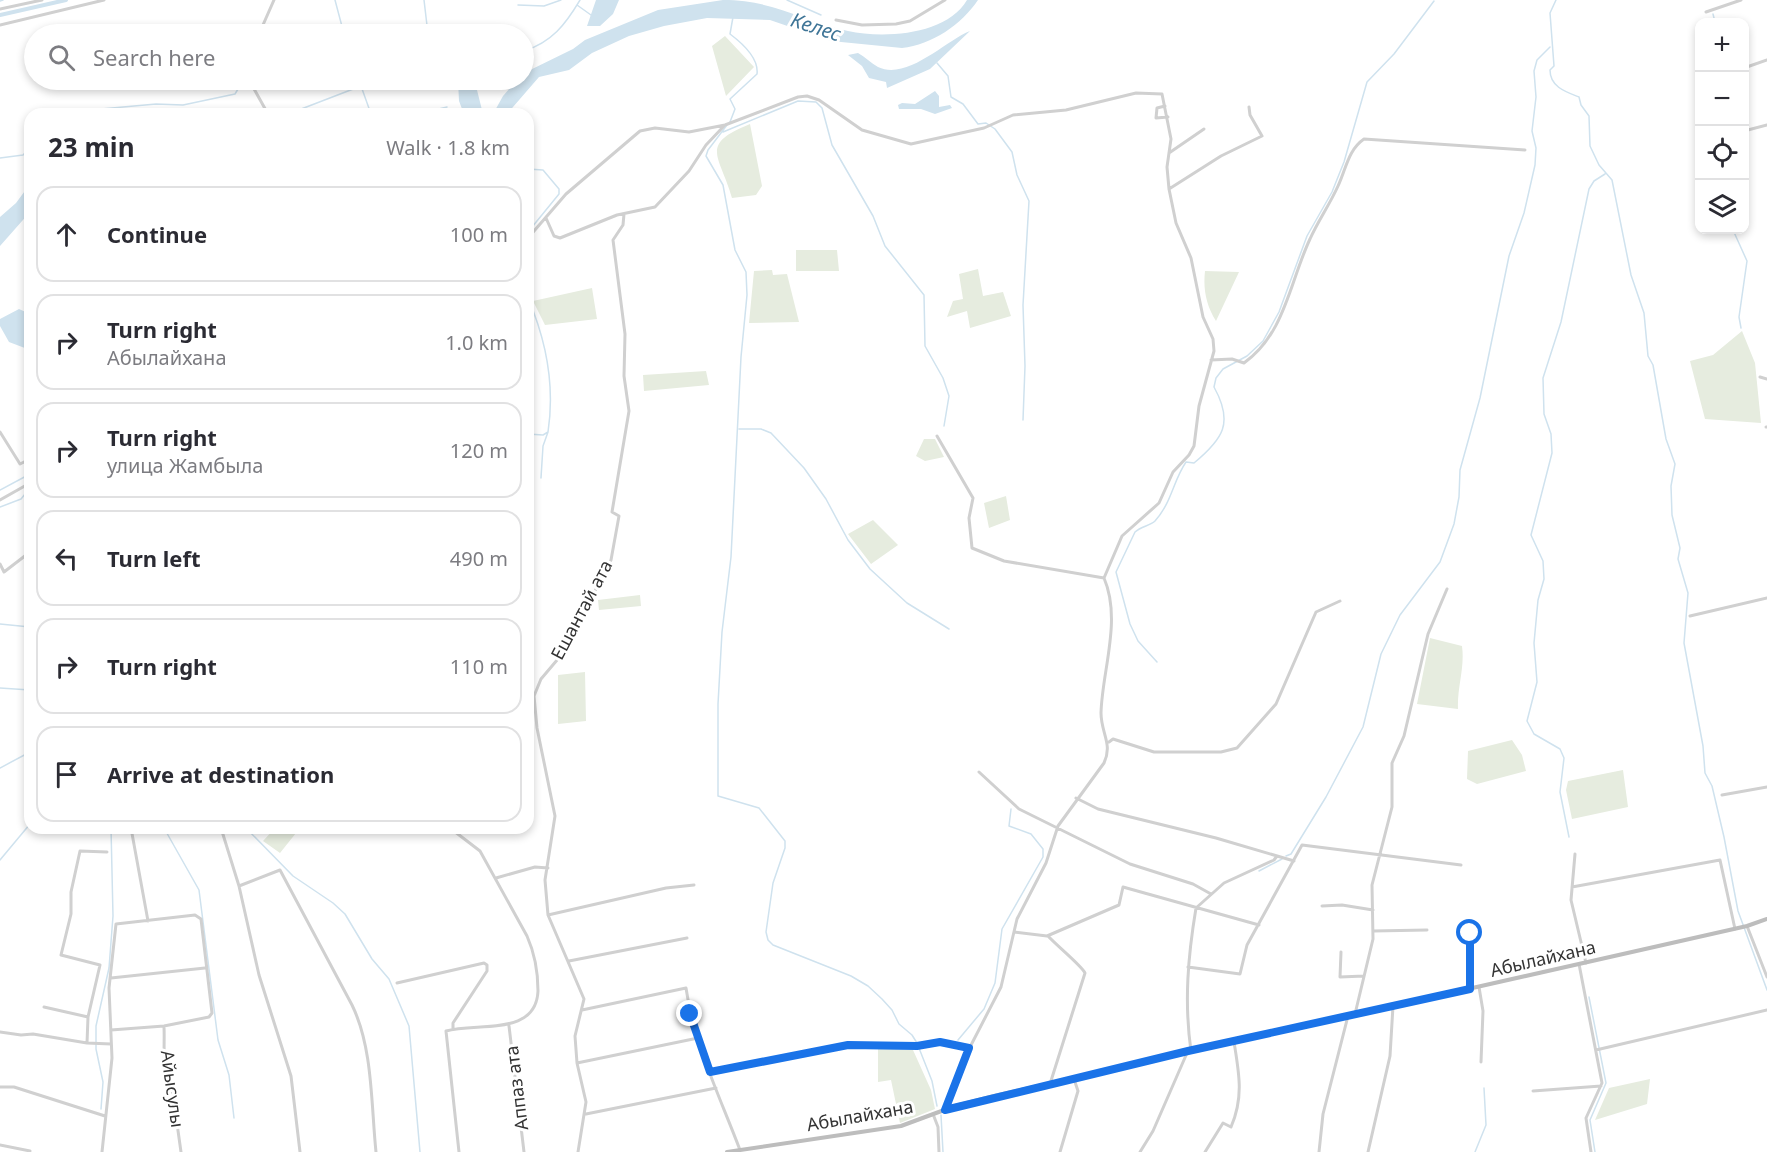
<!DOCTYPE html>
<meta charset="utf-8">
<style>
:root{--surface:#fff;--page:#f7f7f7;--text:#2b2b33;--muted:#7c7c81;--line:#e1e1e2}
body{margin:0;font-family:"Noto Sans",sans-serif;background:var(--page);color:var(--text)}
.controls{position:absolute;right:18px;top:18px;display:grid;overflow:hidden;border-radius:12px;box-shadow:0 3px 9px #0003}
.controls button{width:54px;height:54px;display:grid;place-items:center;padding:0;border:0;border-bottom:2px solid var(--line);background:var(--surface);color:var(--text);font:30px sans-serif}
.stop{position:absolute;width:18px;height:18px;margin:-14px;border:4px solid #1a73e8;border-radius:50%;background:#fff}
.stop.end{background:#1a73e8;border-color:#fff;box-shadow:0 2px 6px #0008}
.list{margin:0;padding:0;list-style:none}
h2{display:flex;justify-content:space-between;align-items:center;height:78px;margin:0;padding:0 24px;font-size:26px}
h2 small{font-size:20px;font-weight:400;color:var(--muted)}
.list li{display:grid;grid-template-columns:39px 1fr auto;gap:18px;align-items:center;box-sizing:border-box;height:96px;margin:0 12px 12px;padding:0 12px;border:2px solid var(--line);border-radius:18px}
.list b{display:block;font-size:22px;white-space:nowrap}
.list p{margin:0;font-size:20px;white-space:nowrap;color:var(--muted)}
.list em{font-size:20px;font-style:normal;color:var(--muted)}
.icon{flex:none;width:33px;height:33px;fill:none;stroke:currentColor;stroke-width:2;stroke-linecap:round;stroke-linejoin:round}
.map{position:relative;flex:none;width:1767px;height:1152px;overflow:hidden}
.search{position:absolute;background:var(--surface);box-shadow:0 3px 9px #0003;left:24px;top:24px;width:510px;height:66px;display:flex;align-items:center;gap:15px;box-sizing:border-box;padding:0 21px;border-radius:33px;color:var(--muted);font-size:22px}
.panel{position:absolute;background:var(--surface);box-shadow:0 3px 9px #0003;left:24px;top:108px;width:510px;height:726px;border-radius:18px}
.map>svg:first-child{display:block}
.green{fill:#e6ecdf}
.water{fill:#cfe2ee}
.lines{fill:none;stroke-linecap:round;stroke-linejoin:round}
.stream{stroke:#cfe2ee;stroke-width:1.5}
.canal{stroke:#cfe2ee;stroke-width:4}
.minor{stroke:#d0d0d0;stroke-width:3}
.secondary{stroke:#bdbdbd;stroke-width:4}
.route{stroke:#1a73e8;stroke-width:8}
.labels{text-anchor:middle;stroke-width:6;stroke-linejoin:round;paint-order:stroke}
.street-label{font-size:18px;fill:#333;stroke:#fff}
.water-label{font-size:20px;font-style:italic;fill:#3f7597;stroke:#fff}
</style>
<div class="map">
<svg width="1767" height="1152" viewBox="0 0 1767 1152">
<rect width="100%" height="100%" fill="#fff"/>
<path class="green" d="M725,36L754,67L726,96L712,46Z
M750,124L762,186L756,195L732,198C720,155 698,145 750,124Z
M796,250H837L839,271H796Z
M978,269L983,296L1003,292L1011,316L970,328L967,311L947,317L953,301L963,299L959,274Z
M772,270L773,275L787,274L799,322L749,323L754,271Z
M1205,271L1239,272L1216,321C1206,305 1203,289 1205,271Z
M592,288L597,319L545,325L533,301Z
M1742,331L1755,363L1761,423L1705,419L1690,361L1713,355Z
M706,371L709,385L644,391L643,375Z
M924,439H935L944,457L925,461L916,456Z
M1006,496L1010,520L989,528L984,503Z
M873,520L898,545L871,564L848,534Z
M640,595L641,606L599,610L598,600Z
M1430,638L1462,646C1465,668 1457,687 1458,709L1417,704Z
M585,672L586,721L558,724V675Z
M1512,740L1522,755L1526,771L1477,784L1467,779L1468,751Z
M1623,770L1628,807L1572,819L1566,790L1568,781Z
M275,828H300L280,853L263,841Z
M878,1048L913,1050L931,1090L935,1109L900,1123L891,1080L878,1082Z
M1650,1079L1647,1104L1595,1120L1609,1088Z"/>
<path class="water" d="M596,0H619L613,14L600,26H587Z
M723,0C774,0 802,21 848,31C884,39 947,35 967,0H978C962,24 932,45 902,48L831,41L770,20L707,18L664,26L629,36L592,53L569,70L539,77L507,114H493L503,96L517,80H524V73L573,49L585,40L658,10Z
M970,31L930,69L887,88L886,82L869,78L862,66L848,55L858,53C865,57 871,63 878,67C907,81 945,41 970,31Z
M458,80H478L477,90L483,114H464L459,101Z
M935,91L939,96V107L950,105L952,108L935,114L921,109H899L898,105L902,103L915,104Z
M30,184V212L0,246V217L16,203Z
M19,309L30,314V350L9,342L0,326V319Z"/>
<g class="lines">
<path class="stream" d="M335,0L344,34
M424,0L428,34
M787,0L821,15
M1556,0L1550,13L1554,66L1550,70C1550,87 1566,92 1579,97L1581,105L1589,116L1590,146L1599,165L1612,180L1631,275L1644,313L1648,356L1653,365L1666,439L1675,464L1671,486L1672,515L1680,548L1678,559L1688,593L1684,643L1703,746L1705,773L1712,786L1724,837L1738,911L1767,990
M0,1L3,0
M518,5L544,6L561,0
M577,5L591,15
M1713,14L1715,22
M524,51C552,42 565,25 580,0
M937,63L948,76L951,97L963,104L978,124L986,123L995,129L1012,152L1017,175L1029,201L1023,305L1025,366L1023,420
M355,80L357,87
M296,111L361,86L371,114
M93,114L101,109L156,104L183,105L235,94L241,84
M418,114L447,107
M730,122L735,109L730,99L757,74C759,58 742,43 730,34L733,17
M727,125L708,150L706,156L723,185L735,250L746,272L747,295L741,357L731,557L722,632L718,704V796L759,808L785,841V848L773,883L766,932L768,940L773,945L851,976L868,986L882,999L892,1010L899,1024L912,1035L917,1043L932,1081L937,1106
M723,132L798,101L816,102L822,108L832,145L873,216L885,246L924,295L925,346L943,378L949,396L944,426
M0,158L23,155L30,148
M528,169L543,170L559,189V194L528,232
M1733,230L1747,261L1739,317L1741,328
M528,298C546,340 555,386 548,432L543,435L528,434
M739,429H761L771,433L804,468L826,499L848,540L870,569L907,603L949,629
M541,478L543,446L548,432
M0,490L30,474
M0,507L21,499L30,488
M0,624L30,627
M1157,662L1138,641L1130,624L1116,572L1135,532C1141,526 1150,526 1155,521C1172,502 1173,481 1186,462L1194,463C1223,439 1234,423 1214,387L1216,378L1223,369L1247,356L1263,341L1279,312L1307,236L1332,192L1344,162L1367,82L1394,54L1434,1
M0,688L30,690
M0,768L30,752
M164,828L199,890L218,1040L229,1075L234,1118
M246,828L293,876L333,903L345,914L372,959L389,979L409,1026L420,1152
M1569,837L1560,792L1564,758L1560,749L1534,734L1527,721L1537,682L1534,643L1538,600L1544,579L1543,561L1531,535L1552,453L1551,434L1544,414L1543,378L1561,322L1589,189L1594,181L1605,174
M1286,856L1291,854L1326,797L1363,727L1381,654L1400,615L1440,562L1454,524L1459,497L1460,470L1480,398L1509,256L1524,213L1535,165L1536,148L1532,131L1536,97L1534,71L1537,60L1550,47
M0,860L30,824
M1259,871L1282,859
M1589,997L1606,1083L1590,1120L1595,1152
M958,1040L984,1009L995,983L1002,929L1043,857V849L1031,834L1009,826L1011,809
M101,1109L103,1082L96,1049V1026L109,968L113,916L111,828
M941,1115L943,1152
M1475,1152L1486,1125L1484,1088"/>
<path class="canal" d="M0,15L66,0"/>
<path class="minor" d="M0,9L42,0
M1706,12L1741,0
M836,20L862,25L896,24L910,21L945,0
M0,25L104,0
M259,34L274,0
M1744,68L1767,60
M249,80L268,114
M1165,106L1157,108L1156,118L1168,117
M1744,131L1767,125
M1169,153L1204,129
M1169,189L1221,156L1262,136L1250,115L1249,107
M546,218L554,236L560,238L617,215L655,207L689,171L706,145L724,126
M528,238L566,194L640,131L655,128L689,132L725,125L798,97L807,96L819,100L862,130L911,144L984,128L1013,115L1066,110L1136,93L1162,94L1171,139L1167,167L1169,189L1176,223L1191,258L1203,317L1213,339L1214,351L1199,406L1194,446L1189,455L1173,472L1159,503L1122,536L1104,578
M1211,360L1232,359L1244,363C1285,334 1290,281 1310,239C1318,221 1330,204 1338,186C1346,169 1348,150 1364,139L1525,150
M1760,377L1767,379
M1766,427H1767
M0,432L20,464L30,459
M937,436L973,498L969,518L972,548L1004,561L1104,578
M0,500L30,483
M0,564L4,572L30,552
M1690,616L1767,598
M1109,742L1113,739L1154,752H1221L1237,748L1276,704L1316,612L1340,601
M979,772L1019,809L1130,864L1193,884L1211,894
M1722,795L1767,787
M1076,798L1098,809L1216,838L1294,861
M131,828L148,921
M221,828L239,886L259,975L291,1076L300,1152
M450,828L480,851L527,936C535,954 538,971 538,991C536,1037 477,1022 446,1031L459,1152
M107,852L80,851L71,892V914L61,955L100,965L88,1017L87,1043L111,1044
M1575,854L1571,900L1586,963
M496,878L535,867L548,868
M239,886L280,870L352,1005C373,1048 371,1104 376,1152
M1572,887L1720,860L1735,929
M1322,906L1342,905L1373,910
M548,915L666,888L694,885
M1747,926L1767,977
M1373,931L1427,930
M1014,932L1047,936L1119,905L1123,887L1259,925
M1470,933V989
M1048,936C1056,945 1082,966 1085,973L1050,1084
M1341,952L1340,977L1364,976
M569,961L687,938
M1579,964L1602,1083L1586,1118L1591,1152
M1188,967L1240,974L1247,945L1302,845L1461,865
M111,978L205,968
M397,983L484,963L487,965V971L453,1023V1029
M1479,987L1483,1011L1481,1062
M44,1007L88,1017
M582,1010L686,988C694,1044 720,1097 740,1150
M1355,1014L1373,939L1372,885L1392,807V763L1404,736L1428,634L1447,589
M509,1026L524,1152
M164,1027C165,1046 161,1072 172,1088L181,1152
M0,1032L21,1035L33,1034L87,1043
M1596,1050L1767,1010
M1191,1051C1184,1002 1188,956 1196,908L1224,883L1274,860L1277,856
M577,1063L698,1038
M710,1072L848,1045L917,1046L940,1042L969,1048
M0,1087H14L105,1116
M1533,1091L1601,1086
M945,1110L969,1049L1001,987L1017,919L1046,863L1058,826L1104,763C1113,744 1101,733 1101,713C1102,671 1122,620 1104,578
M586,1114L716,1088
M933,1114L938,1127L939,1152
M0,1145L30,1151
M102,1152L112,1058L109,988L116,924L195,915L201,919L212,1013L209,1017L164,1026L111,1030
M578,1152L586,1102L577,1063L575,1036L584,999L548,915L545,880L555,816L537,728L534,696L541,679L563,653L611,560L619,516L612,512L629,411L624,376L625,334L613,240L623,225L624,214
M1060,1152L1078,1091L1074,1079
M1140,1152L1153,1131L1187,1053
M1205,1152L1223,1123L1231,1127C1244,1097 1239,1073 1234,1042
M1319,1152L1323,1114L1348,1016
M1368,1152L1390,1056L1393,1006"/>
<path class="secondary" d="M727,1152L901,1126L955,1106L994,1096L1747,926L1767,919"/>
</g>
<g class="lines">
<path class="route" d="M690,1014L710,1072L848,1045L917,1046L940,1042L969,1048L945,1110L1188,1051L1470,989V933"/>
</g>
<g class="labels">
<g class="street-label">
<text transform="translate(582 610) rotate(-62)" y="6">Ешантай ата</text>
<text transform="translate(1543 959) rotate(-13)" y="6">Абылайхана</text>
<text transform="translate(517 1088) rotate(-97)" y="6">Аппаз ата</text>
<text transform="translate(172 1089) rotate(82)" y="6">Айысулы</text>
<text transform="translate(860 1116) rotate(-10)" y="6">Абылайхана</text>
</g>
<g class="water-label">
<text transform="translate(816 27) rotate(18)" y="7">Келес</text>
</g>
</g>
</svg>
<div class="controls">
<button>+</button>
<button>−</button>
<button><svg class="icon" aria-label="locate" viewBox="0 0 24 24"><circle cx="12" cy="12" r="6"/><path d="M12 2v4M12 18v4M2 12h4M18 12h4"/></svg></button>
<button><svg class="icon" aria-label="layers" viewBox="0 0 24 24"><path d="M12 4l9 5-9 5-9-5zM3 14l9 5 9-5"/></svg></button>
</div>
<div class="stop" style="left:1470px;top:933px"></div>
<div class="stop end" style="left:690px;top:1014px"></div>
<div class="search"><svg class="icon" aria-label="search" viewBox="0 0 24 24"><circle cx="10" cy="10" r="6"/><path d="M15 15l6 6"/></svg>Search here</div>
<section class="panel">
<h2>23 min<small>Walk · 1.8 km</small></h2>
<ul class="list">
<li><svg class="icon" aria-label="ahead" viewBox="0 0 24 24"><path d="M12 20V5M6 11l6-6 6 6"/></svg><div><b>Continue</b></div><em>100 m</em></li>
<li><svg class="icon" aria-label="right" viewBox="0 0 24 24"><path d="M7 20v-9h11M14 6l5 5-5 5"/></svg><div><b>Turn right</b><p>Абылайхана</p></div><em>1.0 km</em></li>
<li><svg class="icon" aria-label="right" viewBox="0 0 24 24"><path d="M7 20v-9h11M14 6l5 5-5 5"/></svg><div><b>Turn right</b><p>улица Жамбыла</p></div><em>120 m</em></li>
<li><svg class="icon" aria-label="left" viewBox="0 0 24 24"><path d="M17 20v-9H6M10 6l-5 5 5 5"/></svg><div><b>Turn left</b></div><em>490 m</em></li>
<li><svg class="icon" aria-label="right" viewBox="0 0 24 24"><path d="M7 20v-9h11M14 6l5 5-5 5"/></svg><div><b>Turn right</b></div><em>110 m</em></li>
<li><svg class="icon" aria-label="arrive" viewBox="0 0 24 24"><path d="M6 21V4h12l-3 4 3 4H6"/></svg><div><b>Arrive at destination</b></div></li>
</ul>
</section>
</div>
